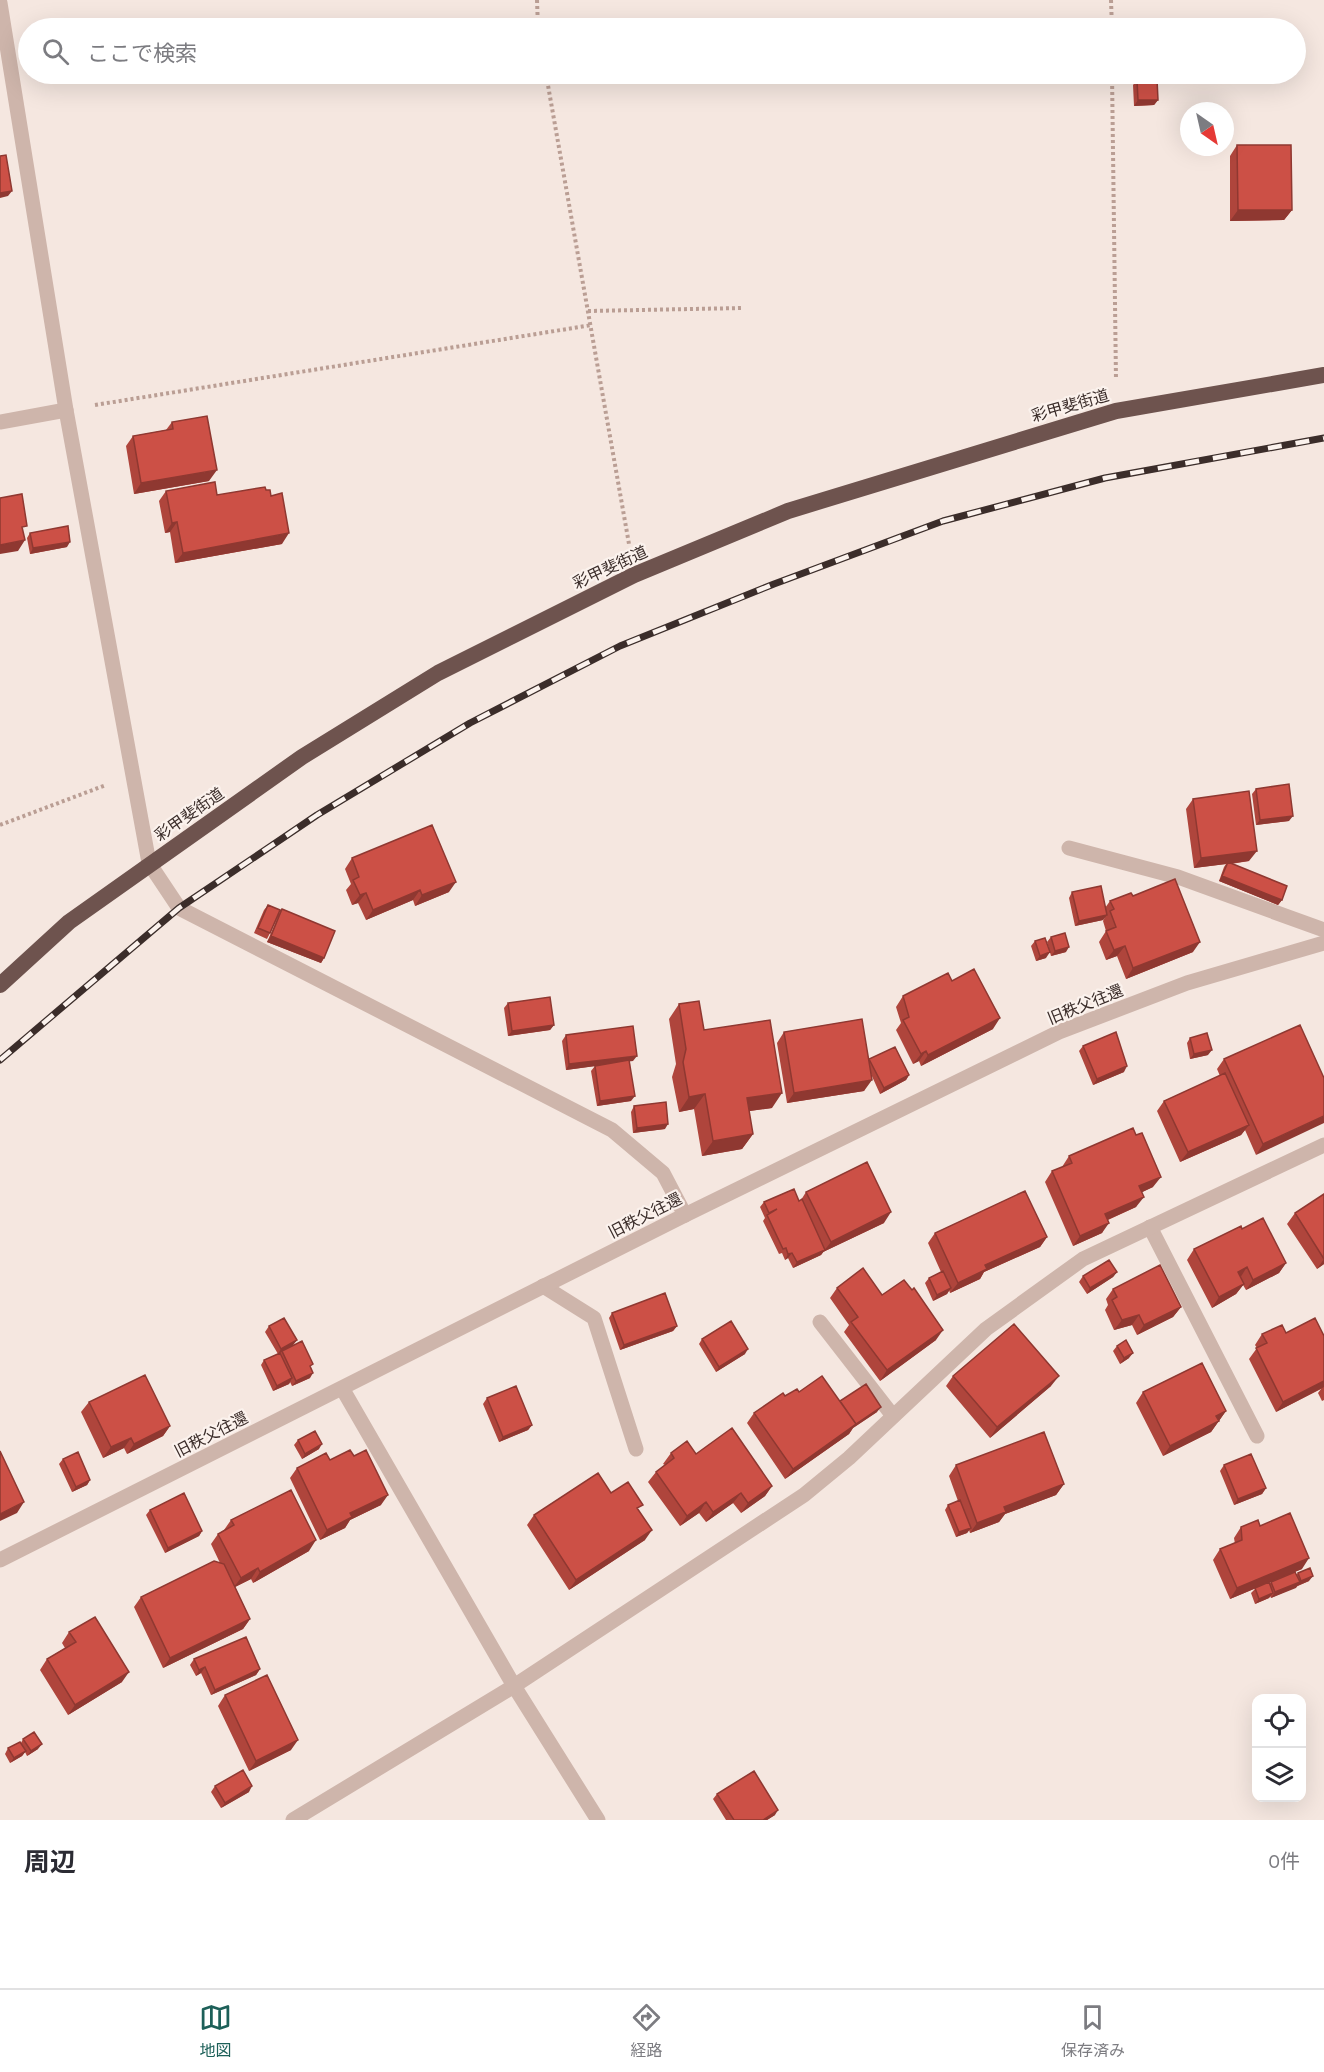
<!DOCTYPE html>
<html lang="ja">
<meta charset="utf-8">
<style>
:root{--surface:#fff;--page:#f2f2f3;--text:#2b2b33;--muted:#7c7c81;--line:#e1e1e2;--accent:#1d6059}
body{margin:0;font-family:Karla,"Noto Sans JP",sans-serif;background:var(--page);color:var(--text)}
.controls{position:absolute;right:18px;bottom:18px;display:grid;overflow:hidden;border-radius:12px;box-shadow:0 6px 24px #0002}
.controls button{width:54px;height:54px;display:grid;place-items:center;padding:0;border:0;border-bottom:2px solid var(--line);background:var(--surface);color:var(--text);font:30px sans-serif}
.compass{position:absolute;left:1180px;top:102px;width:54px;height:54px;border-radius:50%;background:var(--surface);box-shadow:0 6px 24px #0002;rotate:146deg}
.list{margin:0;padding:0;list-style:none}
h2{display:flex;justify-content:space-between;align-items:center;height:78px;margin:0;padding:0 24px;font-size:26px}
h2 small{font-size:20px;font-weight:400;color:var(--muted)}
.icon{flex:none;width:33px;height:33px;fill:none;stroke:currentColor;stroke-width:2;stroke-linecap:round;stroke-linejoin:round}
.map{position:relative;flex:none;width:1324px;height:1820px;overflow:hidden}
.search{position:absolute;background:var(--surface);box-shadow:0 6px 24px #0002;left:18px;right:18px;top:18px;height:66px;display:flex;align-items:center;gap:15px;box-sizing:border-box;padding:0 21px;border-radius:33px;color:var(--muted);font-size:22px}
.sheet{height:168px;background:var(--surface)}
nav{display:flex;justify-content:space-around;align-items:center;box-sizing:border-box;height:84px;border-top:2px solid var(--line);background:var(--surface);font-size:16px;color:var(--muted)}
nav a{display:grid;justify-items:center;gap:3px}
nav .on{color:var(--accent)}
.map>svg:first-child{display:block}
.lines{fill:none;stroke-linecap:round;stroke-linejoin:round}
.path{stroke:#ba9e94;stroke-width:4;stroke-dasharray:3 3;stroke-linecap:butt}
.service{stroke:#ceb5ab;stroke-width:15}
.minor{stroke:#ceb5ab;stroke-width:15}
.trunk{stroke:#6e534e;stroke-width:16}
.rail-casing{stroke:#3b2d2a;stroke-width:7}
.rail{stroke:#fbf2ed;stroke-width:4.5;stroke-dasharray:14;stroke-linecap:butt}
.wall{fill:#af453c}
.shaded-wall{fill:#8f3831}
.building{fill:#cc5046;stroke:#8f3831;stroke-width:1.5}
.labels{text-anchor:middle;stroke-width:4.5;stroke-linejoin:round;paint-order:stroke}
.street-label{font-size:16px;fill:#3b2d2a;stroke:#fbf2ed}
</style>
<div class="map">
<svg width="1324" height="1820" viewBox="0 0 1324 1820">
<rect width="100%" height="100%" fill="#f5e7e0"/>
<g class="lines">
<path class="path" d="M537,0L538,28
M1111,0L1112,28
M546,74L629,544
M1112,74L1116,380
M588,311L743,308
M95,405L592,325
M0,825L106,785"/>
<path class="service" d="M0,422L66,410
M1069,848L1178,877L1324,930
M149,863L179,908L612,1130L663,1173L685,1215
M1150,1227L1257,1436
M543,1286L594,1318L636,1449
M820,1322L893,1416
M293,1820L514,1686"/>
<path class="minor" d="M0,3L66,410L149,863
M342,1388L514,1686L598,1820
M0,1560L685,1215L1059,1032L1187,983L1324,943
M514,1686L804,1495L849,1458L986,1329L1083,1259L1324,1145"/>
<path class="trunk" d="M0,985L69,922L302,757L438,673L634,575L788,511L1116,411L1324,375"/>
<defs>
<path id="rail" d="M0,1060L179,908L317,815L470,723L620,646L774,584L943,521L1105,478L1324,438"/>
</defs>
<use href="#rail" class="rail-casing"/>
<use href="#rail" class="rail"/>
</g>
<path class="wall" d="M1137,80L1158,100L1154,105L1134,106L1133,85Z
M1237,145L1292,210L1284,220L1230,221V156Z
M172,422L209,481L134,494L126,446L133,436L166,430Z
M166,491L282,544L175,563L170,532L165,533L159,501Z
M30,533L67,547L30,554L27,538Z
M1256,789L1289,821L1256,825L1252,794Z
M1193,799L1249,861L1231,864L1282,900L1278,905L1219,881L1224,867L1226,864L1194,868L1186,809Z
M352,858L449,892L415,906L413,900L366,920L358,903L352,905L346,890L351,884L345,869Z
M1072,892L1105,908L1110,901L1133,896L1193,952L1126,979L1117,956L1106,960L1099,942L1106,931L1103,921L1105,917L1103,920L1075,926L1069,898Z
M268,905L279,914L282,909L324,958L321,963L267,942L278,917L267,939L254,933L264,910Z
M1051,937L1066,952L1051,956L1047,942Z
M1035,941L1046,958L1036,961L1031,946Z
M952,981L993,1029L921,1066L919,1061L913,1064L896,1030L901,1023L896,1007L903,996Z
M508,1003L554,1025L550,1030L508,1036L504,1008Z
M679,1004L704,1030L772,1108L749,1111L753,1134L742,1149L702,1156L694,1109L679,1112L672,1077L676,1064L669,1019Z
M784,1032L868,1060L869,1059L909,1075L906,1080L880,1094L871,1074L864,1091L787,1103L777,1043Z
M566,1035L633,1061H630L631,1101L597,1106L591,1071L595,1066L566,1070L562,1041Z
M1190,1038L1208,1055L1190,1059L1187,1043Z
M1083,1046L1124,1072L1093,1085L1079,1051Z
M1224,1059L1324,1078L1256,1155L1245,1130L1241,1135L1180,1162L1157,1111L1164,1101L1220,1076L1217,1069Z
M634,1106L665,1129L633,1133L631,1112Z
M1069,1156L1153,1187L1142,1192L1136,1207L1108,1220L1102,1233L1073,1246L1045,1182L1052,1171L1062,1167Z
M806,1192L884,1223L823,1252L821,1255L793,1268L788,1258L785,1260L782,1253L779,1254L763,1221L765,1218L760,1207L764,1202L799,1201L801,1200Z
M1324,1194V1264L1317,1269L1287,1224L1295,1213Z
M935,1233L1047,1237L1040,1247L984,1272L980,1279L950,1293L949,1290L947,1294L933,1301L925,1283L929,1278L941,1272L928,1243Z
M1194,1249L1286,1263L1279,1273L1246,1290L1243,1285L1236,1294L1212,1308L1187,1260Z
M1117,1272L1113,1277L1087,1294L1079,1282L1083,1276Z
M837,1288L882,1295L936,1340L880,1381L844,1332L849,1325L830,1298Z
M1113,1289L1181,1307L1173,1317L1137,1335L1132,1325L1114,1330L1105,1310L1108,1305L1106,1299Z
M612,1313L677,1326L673,1331L620,1350L609,1318Z
M269,1326L297,1340L293,1345L311,1368L310,1378L292,1386L290,1382L289,1384L273,1391L261,1365L264,1360L278,1354L265,1332Z
M1286,1333L1324,1336V1400L1322,1401L1318,1393L1321,1389L1276,1412L1249,1359L1257,1348L1255,1345L1262,1334Z
M702,1339L745,1354L716,1372L699,1344Z
M1117,1346L1129,1358L1120,1364L1113,1351Z
M953,1376L1051,1386L990,1438L946,1386Z
M799,1392L840,1401L877,1412L853,1428L849,1434L785,1479L747,1423L754,1413Z
M1143,1392L1226,1411L1211,1432L1163,1456L1136,1403Z
M487,1398L532,1425L528,1430L499,1442L483,1404Z
M89,1402L170,1426L163,1436L127,1454L124,1448L103,1458L81,1412Z
M298,1440L319,1449L302,1459L294,1445Z
M671,1453L696,1454L772,1486L765,1496L741,1513L733,1503L706,1522L699,1513L680,1526L648,1482L656,1472L665,1465L663,1464Z
M354,1456L381,1505L350,1520L345,1528L320,1540L290,1478L297,1468Z
M63,1459L90,1480L87,1485L72,1492L59,1464Z
M956,1465L1064,1484L1056,1495L1005,1514L999,1522L970,1533L969,1530L967,1533L956,1537L945,1510L948,1505L958,1501L949,1476Z
M1224,1465L1266,1488L1262,1494L1234,1505L1220,1471Z
M611,1493L639,1510L645,1540L569,1590L527,1525L534,1515Z
M150,1510L202,1531L199,1536L165,1553L146,1515Z
M231,1520L309,1551L253,1583L251,1579L235,1587L250,1619L243,1629L163,1668L134,1607L141,1597L220,1563L211,1544L218,1534L224,1530Z
M1260,1526L1302,1569L1269,1582V1584L1271,1582L1296,1575L1298,1573L1309,1581L1271,1598L1270,1596L1269,1598L1255,1604L1251,1593L1256,1588L1230,1599L1213,1560L1220,1549L1235,1544L1234,1538L1241,1527Z
M69,1632L122,1682L68,1715L40,1670L47,1659L65,1648L62,1643Z
M194,1659L260,1669L256,1675L211,1695L201,1673L196,1676L190,1665Z
M225,1695L291,1750L249,1771L218,1706Z
M23,1739L38,1749L27,1756L25,1752L22,1756L10,1763L5,1754L8,1748L21,1743Z
M215,1786L249,1792L221,1808L211,1792Z
M717,1794L775,1815L767,1820H726L713,1799Z"/>
<path class="shaded-wall" d="M1138,100H1158L1154,105L1134,106Z
M12,191L8,196L0,198V193Z
M1238,210H1292L1284,220L1230,221Z
M217,470L209,481L134,494L141,483Z
M177,522L170,532L165,533L172,523Z
M289,533L282,544L175,563L183,553Z
M25,540L18,551L0,554V545Z
M70,542L67,547L30,554L33,548Z
M1293,816L1289,821L1256,825L1260,820Z
M1257,851L1249,861L1227,864L1228,862L1226,864L1194,868L1201,858Z
M1222,876L1282,900L1278,905L1219,881Z
M456,882L449,892L415,906L422,895Z
M420,890L413,900L366,920L373,910Z
M366,893L358,903L352,905L360,895Z
M1107,915L1103,920L1075,926L1079,921Z
M271,936L324,958L321,963L267,942Z
M1200,942L1193,952L1126,979L1133,968Z
M1125,946L1117,956L1106,960L1114,950Z
M1069,947L1066,952L1051,956L1055,951Z
M1050,952L1046,958L1036,961L1040,956Z
M1000,1018L993,1029L921,1066L928,1055Z
M554,1025L550,1030L508,1036L512,1031Z
M1212,1050L1208,1055L1190,1059L1194,1054Z
M926,1051L919,1061L913,1064L921,1054Z
M637,1056L633,1061L566,1070L569,1064Z
M1127,1066L1124,1072L1093,1085L1097,1079Z
M909,1075L906,1080L880,1094L884,1088Z
M872,1080L864,1091L787,1103L794,1093Z
M782,1093L772,1108L736,1113L747,1098Z
M705,1094L694,1109L679,1112L689,1097Z
M635,1096L631,1101L597,1106L600,1101Z
M1324,1116V1123L1256,1155L1263,1144Z
M668,1124L665,1129L633,1133L637,1128Z
M1249,1125L1241,1135L1180,1162L1188,1152Z
M753,1134L742,1149L702,1156L713,1141Z
M1161,1177L1153,1187L1132,1197L1139,1186Z
M1144,1197L1136,1207L1098,1224L1105,1214Z
M891,1212L884,1223L823,1252L831,1242Z
M1109,1223L1102,1233L1073,1246L1080,1236Z
M1047,1237L1040,1247L984,1272L980,1279L950,1293L958,1283L985,1265Z
M825,1250L821,1255L793,1268L797,1262Z
M792,1253L788,1258L785,1260L788,1254Z
M1324,1259V1264L1317,1269Z
M1286,1263L1279,1273L1246,1290L1253,1280Z
M1247,1267L1240,1278L1238,1272Z
M1117,1272L1113,1277L1087,1294L1090,1288Z
M1244,1284L1236,1294L1212,1308L1219,1297Z
M951,1288L947,1294L933,1301L937,1295Z
M1181,1307L1173,1317L1137,1335L1144,1325Z
M1139,1315L1132,1325L1114,1330L1122,1320Z
M677,1326L673,1331L620,1350L624,1345Z
M943,1330L936,1340L880,1381L887,1370Z
M297,1340L293,1345L278,1354L281,1349Z
M748,1349L745,1354L716,1372L719,1367Z
M1133,1353L1129,1358L1120,1364L1124,1358Z
M313,1373L310,1378L292,1386L296,1381Z
M1059,1376L1051,1386L990,1438L997,1427Z
M292,1378L289,1384L273,1391L277,1386Z
M1324,1381V1387L1276,1412L1283,1402Z
M881,1407L877,1412L853,1428L849,1434L785,1479L793,1469Z
M1226,1411L1211,1432L1163,1456L1170,1446L1216,1416Z
M532,1425L528,1430L499,1442L503,1437Z
M170,1426L163,1436L127,1454L134,1444Z
M131,1438L124,1448L103,1458L111,1447Z
M322,1444L319,1449L302,1459L305,1454Z
M90,1480L87,1485L72,1492L76,1487Z
M1064,1484L1056,1495L1005,1514L999,1522L970,1533L977,1523L1004,1507Z
M772,1486L765,1496L741,1513L748,1503Z
M1266,1488L1262,1494L1234,1505L1238,1499Z
M741,1493L733,1503L706,1522L713,1512Z
M388,1495L381,1505L350,1520L345,1528L320,1540L327,1530L350,1513Z
M24,1502L17,1513L0,1521V1514Z
M706,1502L699,1513L680,1526L687,1516Z
M971,1528L967,1533L956,1537L959,1532Z
M652,1530L645,1540L569,1590L576,1580Z
M202,1531L199,1536L165,1553L168,1548Z
M316,1540L309,1551L253,1583L260,1572Z
M1309,1558L1302,1569L1230,1599L1237,1588Z
M258,1568L251,1579L233,1588L241,1578Z
M1313,1576L1309,1581L1297,1586L1301,1581Z
M1300,1582L1296,1588L1271,1598L1275,1592Z
M1273,1593L1269,1598L1255,1604L1259,1599Z
M250,1619L243,1629L163,1668L170,1658Z
M205,1667L201,1673L196,1676L199,1670Z
M260,1669L256,1675L211,1695L215,1690Z
M129,1672L122,1682L68,1715L75,1705Z
M298,1740L291,1750L249,1771L256,1761Z
M42,1744L38,1749L27,1756L31,1751Z
M26,1751L22,1756L10,1763L14,1758Z
M252,1786L249,1792L221,1808L225,1803Z
M778,1810L775,1815L767,1820H763Z"/>
<path class="building" d="M1157,79L1158,100H1138L1137,80Z
M1237,145H1291L1292,210H1238Z
M6,155L12,191L0,193V156Z
M207,416L217,470L141,483L133,436L173,429L172,422Z
M215,482L217,495L265,487L266,490H270L271,496L282,493L289,533L183,553L177,522L172,523L166,491Z
M22,494L27,526L22,527L25,540L0,545V498Z
M68,526L70,542L33,548L30,533Z
M1289,784L1293,816L1260,820L1256,789Z
M1249,791L1257,851L1201,858L1193,799Z
M432,825L456,882L422,895L420,890L373,910L366,893L360,895L353,880L359,877L352,858Z
M1228,862L1287,886L1282,900L1222,876Z
M1175,879L1200,942L1133,968L1125,946L1114,950L1106,931L1116,927L1110,911L1114,909L1110,901L1131,893L1133,896Z
M1101,886L1107,915L1079,921L1072,892Z
M268,905L280,910L270,933L258,928Z
M282,909L335,931L324,958L271,936Z
M1065,933L1069,947L1055,951L1051,937Z
M1045,938L1050,952L1040,956L1035,941Z
M974,969L1000,1018L928,1055L926,1051L921,1054L903,1020L909,1017L903,996L948,973L952,981Z
M550,997L554,1025L512,1031L508,1003Z
M699,1001L704,1030L770,1020L782,1093L747,1098L753,1134L713,1141L705,1094L689,1097L683,1062L686,1049L679,1004Z
M862,1019L872,1080L794,1093L784,1032Z
M1300,1025L1324,1078V1116L1263,1144L1224,1059Z
M633,1026L637,1056L569,1064L566,1035Z
M1116,1032L1127,1066L1097,1079L1083,1046Z
M1207,1033L1212,1050L1194,1054L1190,1038Z
M895,1047L909,1075L884,1088L869,1059Z
M629,1060L635,1096L600,1101L595,1066Z
M1225,1073L1249,1125L1188,1152L1164,1101Z
M666,1102L668,1124L637,1128L634,1106Z
M1133,1128L1136,1135L1142,1133L1161,1177L1139,1186L1144,1197L1105,1214L1109,1223L1080,1236L1052,1171L1072,1163L1069,1156Z
M867,1162L891,1212L831,1242L806,1192Z
M794,1189L799,1201L802,1199L825,1250L797,1262L792,1253L788,1254L786,1248L783,1249L767,1215L777,1209L769,1213L764,1202Z
M1025,1191L1047,1237L985,1265L987,1269L958,1283L935,1233Z
M1324,1194V1259L1295,1213Z
M1263,1218L1286,1263L1253,1280L1247,1267L1238,1272L1244,1284L1219,1297L1194,1249L1241,1226L1242,1229Z
M1109,1260L1117,1272L1090,1288L1083,1276Z
M1160,1265L1181,1307L1144,1325L1139,1315L1122,1320L1112,1300L1117,1297L1113,1289Z
M863,1268L882,1295L904,1280L912,1290L914,1288L943,1330L887,1370L851,1322L858,1317L837,1288Z
M943,1271L951,1288L937,1295L929,1278Z
M665,1293L677,1326L624,1345L612,1313Z
M284,1318L297,1340L281,1349L269,1326Z
M1315,1318L1324,1336V1381L1283,1402L1256,1348L1267,1343L1262,1334L1282,1325L1286,1333Z
M731,1321L748,1349L719,1367L702,1339Z
M1014,1324L1059,1376L997,1427L953,1376Z
M1126,1340L1133,1353L1124,1358L1117,1346Z
M302,1341L313,1364L310,1366L313,1373L296,1381L282,1351Z
M280,1353L292,1378L277,1386L264,1360Z
M1202,1363L1226,1411L1216,1416L1219,1421L1170,1446L1143,1392Z
M145,1375L170,1426L134,1444L131,1438L111,1447L89,1402Z
M822,1376L856,1424L793,1469L754,1413L783,1393L785,1396L797,1389L799,1392Z
M866,1384L881,1407L856,1424L840,1401Z
M516,1386L532,1425L503,1437L487,1398Z
M732,1428L772,1486L748,1503L741,1493L713,1512L706,1502L687,1516L656,1472L674,1458L671,1453L687,1441L696,1454Z
M315,1431L322,1444L305,1454L298,1440Z
M1044,1432L1064,1484L1004,1507L1006,1512L977,1523L956,1465Z
M350,1450L354,1456L366,1450L388,1495L350,1513L352,1517L327,1530L297,1468L326,1453L330,1460Z
M0,1451L24,1502L0,1514Z
M78,1452L90,1480L76,1487L63,1459Z
M1251,1454L1266,1488L1238,1499L1224,1465Z
M598,1473L611,1493L628,1482L643,1505L637,1508L652,1530L576,1580L534,1515Z
M291,1490L316,1540L260,1572L258,1568L241,1578L218,1534L234,1525L231,1520Z
M184,1493L202,1531L168,1548L150,1510Z
M960,1500L971,1528L959,1532L948,1505Z
M1290,1513L1309,1558L1237,1588L1220,1549L1242,1540L1241,1527L1258,1520L1260,1526Z
M214,1561L224,1564L250,1619L170,1658L141,1597Z
M1310,1568L1313,1576L1301,1581L1298,1573Z
M1295,1572L1300,1582L1275,1592L1271,1582Z
M1269,1582L1273,1593L1259,1599L1255,1588Z
M95,1617L129,1672L75,1705L47,1659L76,1642L69,1632Z
M246,1637L260,1669L215,1690L205,1667L199,1670L194,1659Z
M267,1675L298,1740L256,1761L225,1695Z
M34,1732L42,1744L31,1751L23,1739Z
M20,1742L26,1751L14,1758L8,1748Z
M243,1770L252,1786L225,1803L215,1786Z
M754,1771L778,1810L763,1820H734L717,1794Z"/>
<g class="labels">
<g class="street-label">
<text transform="translate(1070 405) rotate(-16)" y="6">彩甲斐街道</text>
<text transform="translate(610 567) rotate(-25)" y="6">彩甲斐街道</text>
<text transform="translate(189 814) rotate(-35)" y="6">彩甲斐街道</text>
<text transform="translate(1085 1004) rotate(-22)" y="6">旧秩父往還</text>
<text transform="translate(645 1215) rotate(-27)" y="6">旧秩父往還</text>
<text transform="translate(211 1434) rotate(-27)" y="6">旧秩父往還</text>
</g>
</g>
</svg>
<div class="controls">
<button><svg class="icon" aria-label="locate" viewBox="0 0 24 24"><circle cx="12" cy="12" r="6"/><path d="M12 2v4M12 18v4M2 12h4M18 12h4"/></svg></button>
<button><svg class="icon" aria-label="layers" viewBox="0 0 24 24"><path d="M12 4l9 5-9 5-9-5zM3 14l9 5 9-5"/></svg></button>
</div>
<svg class="compass" viewBox="-18 -18 36 36"><path d="M0-13l5 13h-10z" fill="#e53935"/><path d="M0 13l5-13h-10z" fill="#7c7c81"/></svg>
<div class="search"><svg class="icon" aria-label="search" viewBox="0 0 24 24"><circle cx="10" cy="10" r="6"/><path d="M15 15l6 6"/></svg>ここで検索</div>
</div>
<section class="sheet">
<h2>周辺<small>0件</small></h2>
<ul class="list">
</ul>
</section>
<nav>
<a class="on"><svg class="icon" aria-label="map" viewBox="0 0 24 24"><path d="M3 6l6-2 6 2 6-2v14l-6 2-6-2-6 2zM9 4v14M15 6v14"/></svg>地図</a>
<a><svg class="icon" aria-label="directions" viewBox="0 0 24 24"><path d="M12 3l9 9-9 9-9-9zM9 14v-3h6M13 9l2 2-2 2"/></svg>経路</a>
<a><svg class="icon" aria-label="saved" viewBox="0 0 24 24"><path d="M7 4h10v16l-5-4-5 4z"/></svg>保存済み</a>
</nav>
